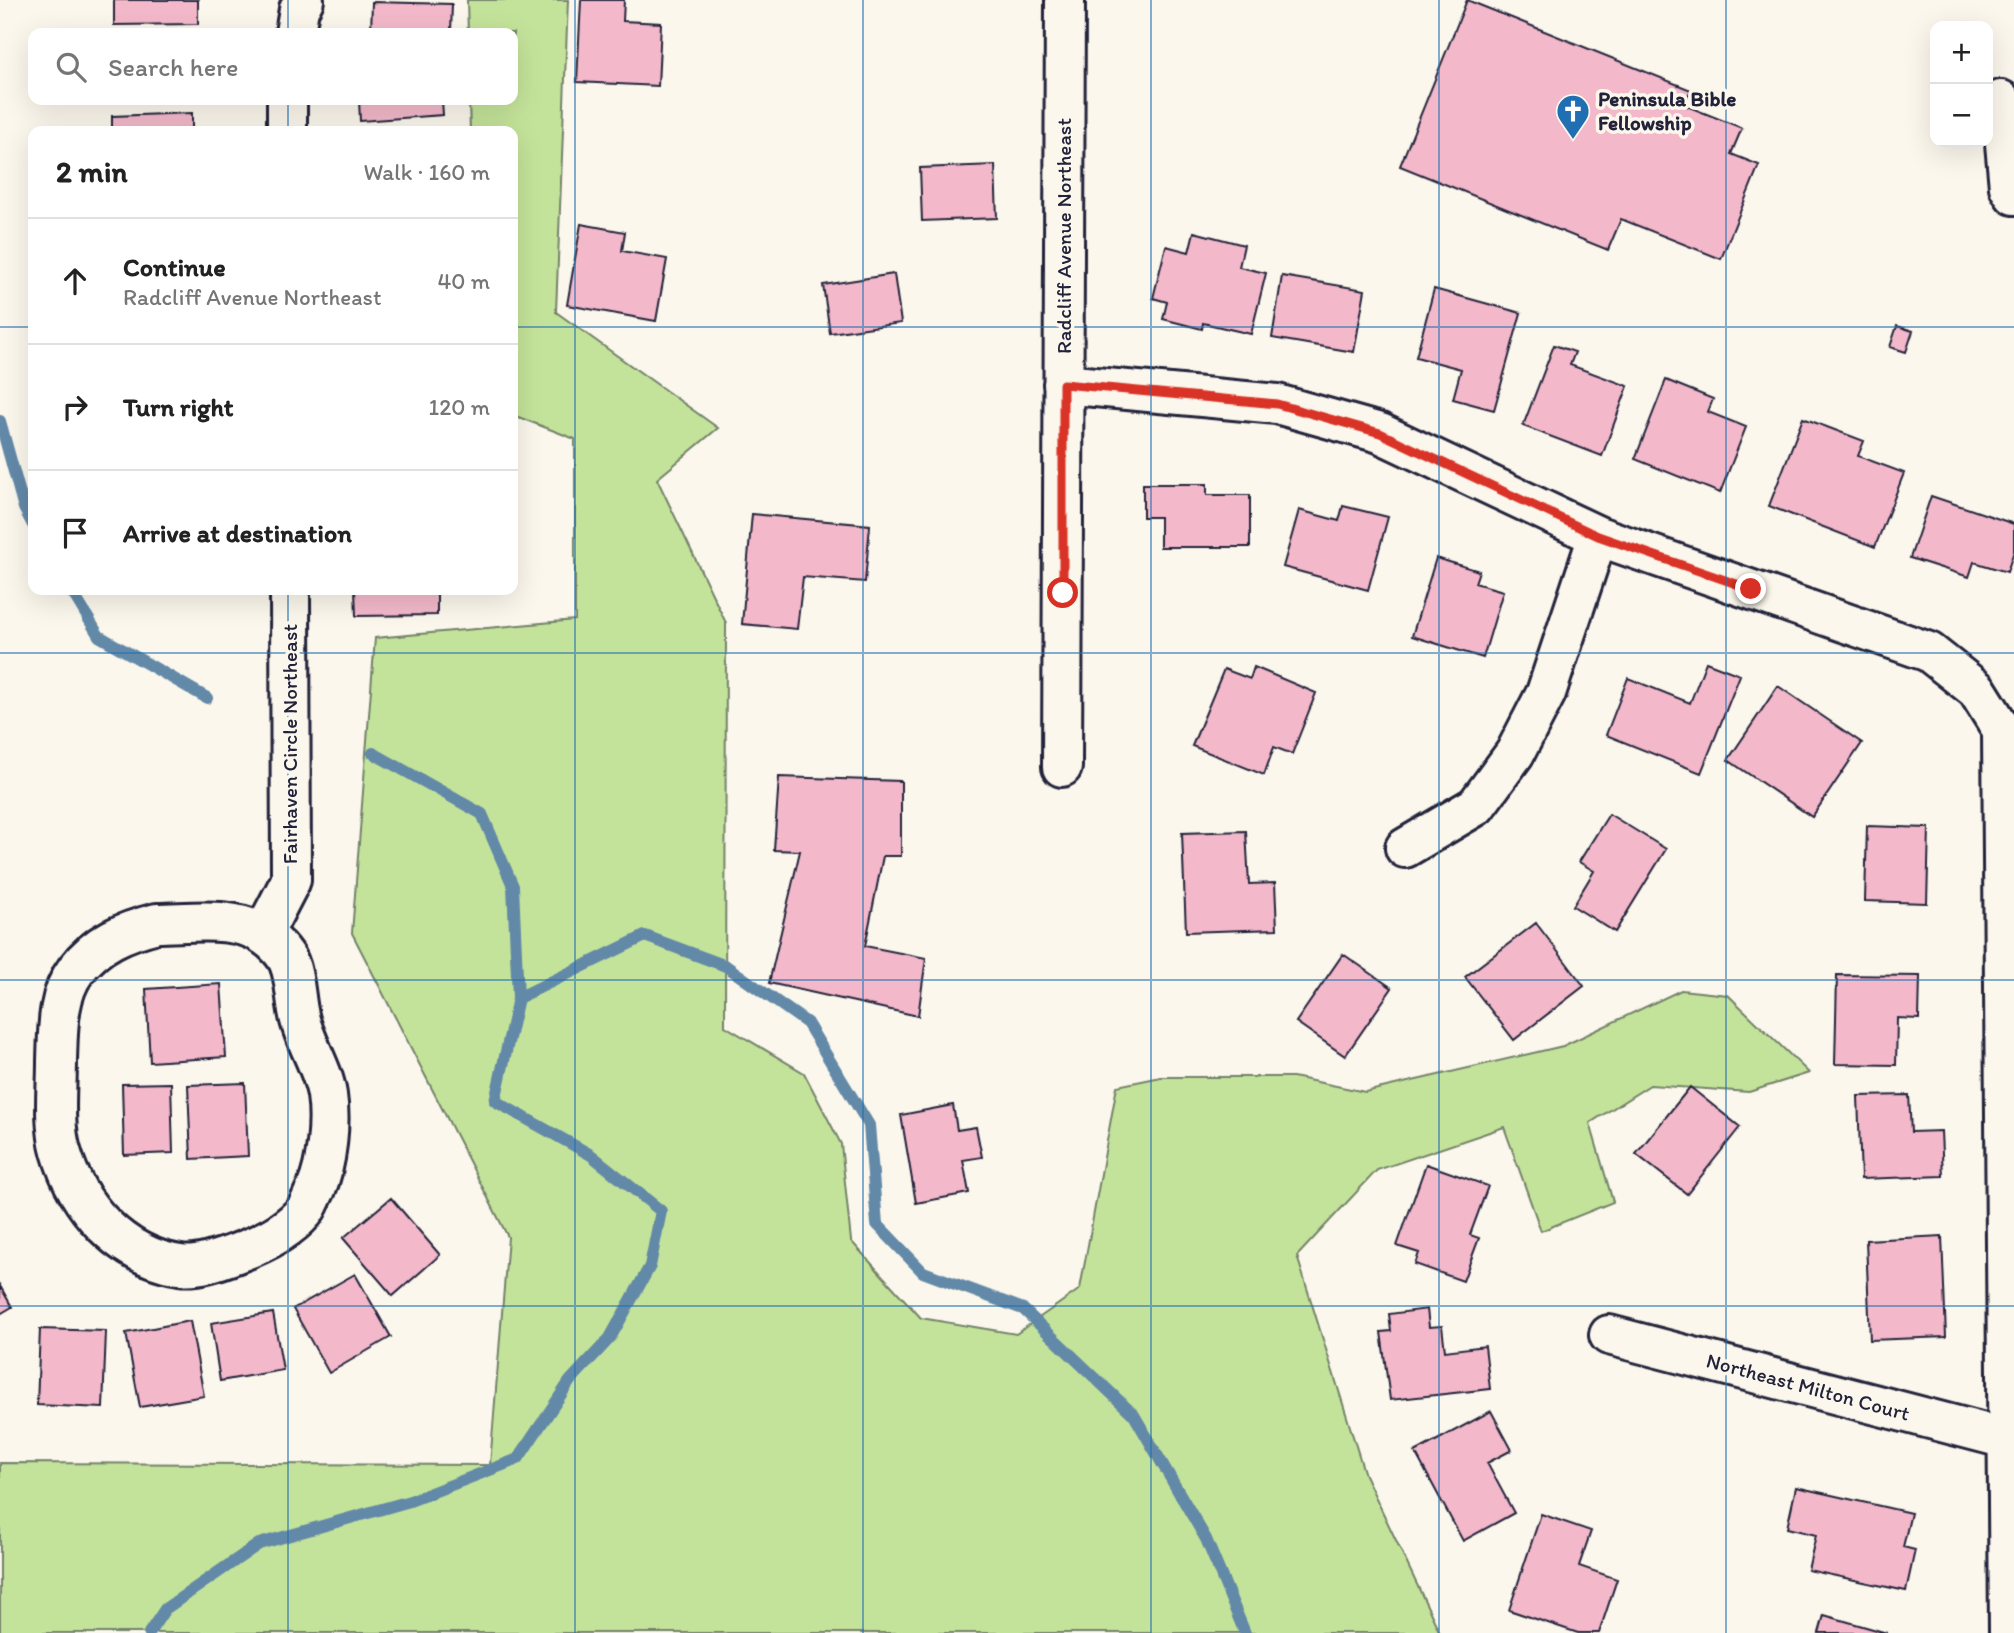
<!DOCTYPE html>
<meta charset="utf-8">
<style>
:root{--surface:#fff;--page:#f6f6f6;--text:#222;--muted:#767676;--line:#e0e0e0}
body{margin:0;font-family:Itim,sans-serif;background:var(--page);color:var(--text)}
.controls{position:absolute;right:21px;top:21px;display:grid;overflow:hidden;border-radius:14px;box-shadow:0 7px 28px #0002}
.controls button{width:63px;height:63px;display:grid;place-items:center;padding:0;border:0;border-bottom:2px solid var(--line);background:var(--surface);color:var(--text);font:35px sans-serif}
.stop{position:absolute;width:21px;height:21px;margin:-16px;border:5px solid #d93025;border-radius:50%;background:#fff}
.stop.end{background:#d93025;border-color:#fff;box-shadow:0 2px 7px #0008}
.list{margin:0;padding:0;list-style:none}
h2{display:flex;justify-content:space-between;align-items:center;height:91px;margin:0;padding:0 28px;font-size:30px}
h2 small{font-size:23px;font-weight:400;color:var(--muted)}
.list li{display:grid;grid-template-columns:46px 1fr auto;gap:21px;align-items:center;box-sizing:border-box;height:126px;padding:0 28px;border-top:2px solid var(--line)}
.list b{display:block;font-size:26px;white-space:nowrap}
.list p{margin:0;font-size:23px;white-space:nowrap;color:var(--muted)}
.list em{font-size:23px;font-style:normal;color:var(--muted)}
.icon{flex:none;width:38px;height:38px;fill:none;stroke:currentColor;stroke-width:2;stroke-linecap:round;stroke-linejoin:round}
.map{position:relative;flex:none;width:2014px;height:1633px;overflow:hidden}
.search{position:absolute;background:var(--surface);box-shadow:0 7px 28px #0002;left:28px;top:28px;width:490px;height:77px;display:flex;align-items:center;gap:18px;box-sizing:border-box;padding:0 24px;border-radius:14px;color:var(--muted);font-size:26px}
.panel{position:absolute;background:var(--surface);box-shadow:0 7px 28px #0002;left:28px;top:126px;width:490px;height:469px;border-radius:14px}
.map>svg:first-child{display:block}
.green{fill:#c4e39a;stroke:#73826a;stroke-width:2}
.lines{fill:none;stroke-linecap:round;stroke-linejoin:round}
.stream{stroke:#6389a8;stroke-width:12}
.building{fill:#f3b9ca;stroke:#22223b;stroke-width:2}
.minor-casing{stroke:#22223b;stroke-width:44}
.minor{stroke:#fbf7ec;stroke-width:38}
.route{stroke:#d93025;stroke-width:9}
.grid{fill:none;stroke:#1f6fb2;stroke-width:2;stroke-opacity:0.55}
.labels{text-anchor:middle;stroke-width:7;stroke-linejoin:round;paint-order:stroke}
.poi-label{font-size:21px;font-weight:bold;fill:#22223b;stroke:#fbf7ec;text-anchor:start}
.street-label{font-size:21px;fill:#22223b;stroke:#fbf7ec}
</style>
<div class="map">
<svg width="2014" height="1633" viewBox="0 0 2014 1633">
<rect width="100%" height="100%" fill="#fbf7ec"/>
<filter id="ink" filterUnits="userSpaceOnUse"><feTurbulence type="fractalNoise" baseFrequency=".0143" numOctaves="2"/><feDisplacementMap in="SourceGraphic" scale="14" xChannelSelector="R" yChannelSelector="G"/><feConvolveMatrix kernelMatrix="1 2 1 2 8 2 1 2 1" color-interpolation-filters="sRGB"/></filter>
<g filter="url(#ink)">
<path class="green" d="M467,0H568L556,312L718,428L657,479L726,623L725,1026L804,1073L841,1144L851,1241L921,1318L1016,1334L1080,1289L1117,1086L1161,1077H1293L1365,1092L1563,1046L1681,990L1728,995L1809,1073L1749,1092L1650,1085L1590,1123L1613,1202L1541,1231L1504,1127L1377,1170L1297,1256L1365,1475L1440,1633H0V1463L490,1465L508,1237L352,933L375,638L575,620V439L513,415V131H470L469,100H513V33H468Z"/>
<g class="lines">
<path class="stream" d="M0,421L24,508L33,525
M71,590L99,636L207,698
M518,998L645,936L726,966L807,1023L869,1125L877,1224L923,1272L1023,1309L1134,1415L1206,1539L1245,1633
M149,1633L165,1609L259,1544L410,1501L518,1459L570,1381L610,1338L650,1266L661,1211L591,1155L495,1101L518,998L513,886L482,814L373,753"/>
</g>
<path class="building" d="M114,0H198V24L114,25Z
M581,0H624L623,21L661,23L658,86L577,82Z
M1467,0L1691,90L1684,105L1742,128L1731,154L1759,165L1721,259L1621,219L1608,250L1400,166Z
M372,2L452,4L451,33H371Z
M359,100H442L443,115L360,121Z
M192,113V131H112V116Z
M995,165L997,218L922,221L920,168Z
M581,224L625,232L622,251L667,259L656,321L567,305Z
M1194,232L1244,245L1239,267L1266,273L1251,334L1203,323L1202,329L1163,319L1167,302L1153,298L1166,246L1189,252Z
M894,274L901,323L830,333L823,285Z
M1282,276L1365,290L1354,352L1272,338Z
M1434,289L1521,313L1494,410L1453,399L1461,369L1416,357Z
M1897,326L1913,331L1906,352L1890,347Z
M1554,345L1575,352L1570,365L1628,386L1602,456L1523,426Z
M1666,380L1713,399L1708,412L1746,427L1720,493L1635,459Z
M1803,418L1864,441L1858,456L1904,473L1875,547L1769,506Z
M1143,484H1207V495H1250V547H1160V517H1143Z
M1931,496L2014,524V551L2007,572L1974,562L1969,577L1910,558Z
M1343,506L1388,517L1368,590L1283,567L1299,510L1339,521Z
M752,514L870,525L865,582L803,577L797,629L742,624Z
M1436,558L1479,571L1475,583L1503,591L1483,658L1412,636Z
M355,590H437V615L356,616Z
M1706,662L1740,675L1701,773L1606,735L1628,678L1690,703Z
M1254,667L1316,693L1292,754L1274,747L1264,775L1192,746L1224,669L1250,679Z
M1778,686L1862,743L1812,817L1728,760Z
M779,777L901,781V856H883L865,946L926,958L918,1016L769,983L800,851L774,850Z
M1609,814L1666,849L1615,932L1573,906L1594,871L1579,862Z
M1867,826L1929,828L1927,903L1865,901Z
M1246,831L1249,884L1275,883L1277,929L1186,932L1182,833Z
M1536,923L1584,986L1514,1040L1465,977Z
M1343,954L1392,988L1345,1056L1296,1022Z
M1837,975L1920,976L1919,1019L1897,1018L1896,1065L1835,1064Z
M221,984L226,1057L150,1062L146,989Z
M171,1083L173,1153L124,1155L122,1084Z
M245,1083L248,1156L191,1159L188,1085Z
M1690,1087L1740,1127L1687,1194L1636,1154Z
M1909,1095L1911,1132L1941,1131L1943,1176L1861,1179L1858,1096Z
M953,1105L957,1130L976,1127L982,1157L963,1160L969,1193L916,1203L901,1115Z
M1426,1164L1488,1186L1470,1235L1479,1238L1463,1281L1415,1264L1419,1253L1397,1246Z
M391,1198L440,1255L393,1296L343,1238Z
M1942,1236L1946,1337L1870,1340L1866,1240Z
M355,1274L391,1337L329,1373L293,1309Z
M0,1286L12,1307L0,1314Z
M1427,1309L1429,1327L1442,1326L1445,1351L1485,1346L1490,1389L1390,1400L1381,1332L1391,1331L1389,1314Z
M273,1313L283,1370L220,1381L211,1323Z
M190,1321L204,1396L140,1407L126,1333Z
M40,1329L106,1331L103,1408L37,1405Z
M1491,1411L1512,1450L1487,1463L1514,1513L1463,1541L1415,1452Z
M1796,1487L1911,1513L1903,1547L1915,1550L1906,1591L1808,1570L1816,1535L1787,1528Z
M1541,1514L1591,1531L1579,1566L1617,1579L1599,1633H1578L1509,1610Z
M1824,1615L1887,1633H1819Z"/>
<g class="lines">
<defs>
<path id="minor" d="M295,33L299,9L304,0
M287,100V131
M2001,100L2009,187L2014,195
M1063,384L1277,404L1380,433L1598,536L1929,652L1977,690L2002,730L2009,1633
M1062,767L1065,0
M1405,848L1476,806L1515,753L1546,693L1598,536
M157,923C190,923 236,915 265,936C274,942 285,953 289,963C296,980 295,1002 300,1020C307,1046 323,1069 327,1095C331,1122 327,1164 316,1189C312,1196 309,1206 304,1212C288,1231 259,1245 237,1253C221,1259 197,1268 180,1265C121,1256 77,1207 61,1151C53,1123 57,1090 57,1061C58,1031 57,995 76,970C97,942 125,931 157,923Z
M263,934L291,880L290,590
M1609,1335L2007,1439"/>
</defs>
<use href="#minor" class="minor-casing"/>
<use href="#minor" class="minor"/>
</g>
</g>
<g class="lines" filter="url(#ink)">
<path class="route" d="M1063,593V384L1277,404L1380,433L1598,536L1751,589"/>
</g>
<path class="grid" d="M288,0V33M575,0V1633M863,0V1633M1151,0V1633M1439,0V1633M1726,0V1633M288,100V131M0,327H33M513,327H2014M288,590V1633M0,653H2014M0,980H2014M0,1306H2014"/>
<defs>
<symbol id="church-pin" viewBox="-11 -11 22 30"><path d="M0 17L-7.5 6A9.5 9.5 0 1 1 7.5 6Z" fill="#1f6fb2" stroke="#fbf7ec"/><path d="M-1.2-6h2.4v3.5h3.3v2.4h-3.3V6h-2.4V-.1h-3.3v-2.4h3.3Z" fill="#fff"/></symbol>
</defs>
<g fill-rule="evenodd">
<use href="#church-pin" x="1554" y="92" width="38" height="52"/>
</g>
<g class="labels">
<g class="poi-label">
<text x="1598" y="106">Peninsula Bible<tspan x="1598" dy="24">Fellowship</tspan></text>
</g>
<g class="street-label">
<text transform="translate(1064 236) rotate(-90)" y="7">Radcliff Avenue Northeast</text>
<text transform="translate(290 744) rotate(-90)" y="7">Fairhaven Circle Northeast</text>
<text transform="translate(1808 1387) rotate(15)" y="7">Northeast Milton Court</text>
</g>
</g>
</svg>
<div class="controls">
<button>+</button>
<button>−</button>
</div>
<div class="stop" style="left:1063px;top:593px"></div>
<div class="stop end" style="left:1751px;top:589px"></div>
<div class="search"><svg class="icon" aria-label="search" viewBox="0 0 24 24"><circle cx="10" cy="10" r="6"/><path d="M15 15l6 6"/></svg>Search here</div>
<section class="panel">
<h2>2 min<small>Walk · 160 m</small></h2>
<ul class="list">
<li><svg class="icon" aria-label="ahead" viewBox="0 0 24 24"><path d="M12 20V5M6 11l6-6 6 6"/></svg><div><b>Continue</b><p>Radcliff Avenue Northeast</p></div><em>40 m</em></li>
<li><svg class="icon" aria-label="right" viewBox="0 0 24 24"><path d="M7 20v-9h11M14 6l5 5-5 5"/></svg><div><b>Turn right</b></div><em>120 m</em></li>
<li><svg class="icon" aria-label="arrive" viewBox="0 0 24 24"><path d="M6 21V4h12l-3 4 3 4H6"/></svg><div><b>Arrive at destination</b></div></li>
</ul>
</section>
</div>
